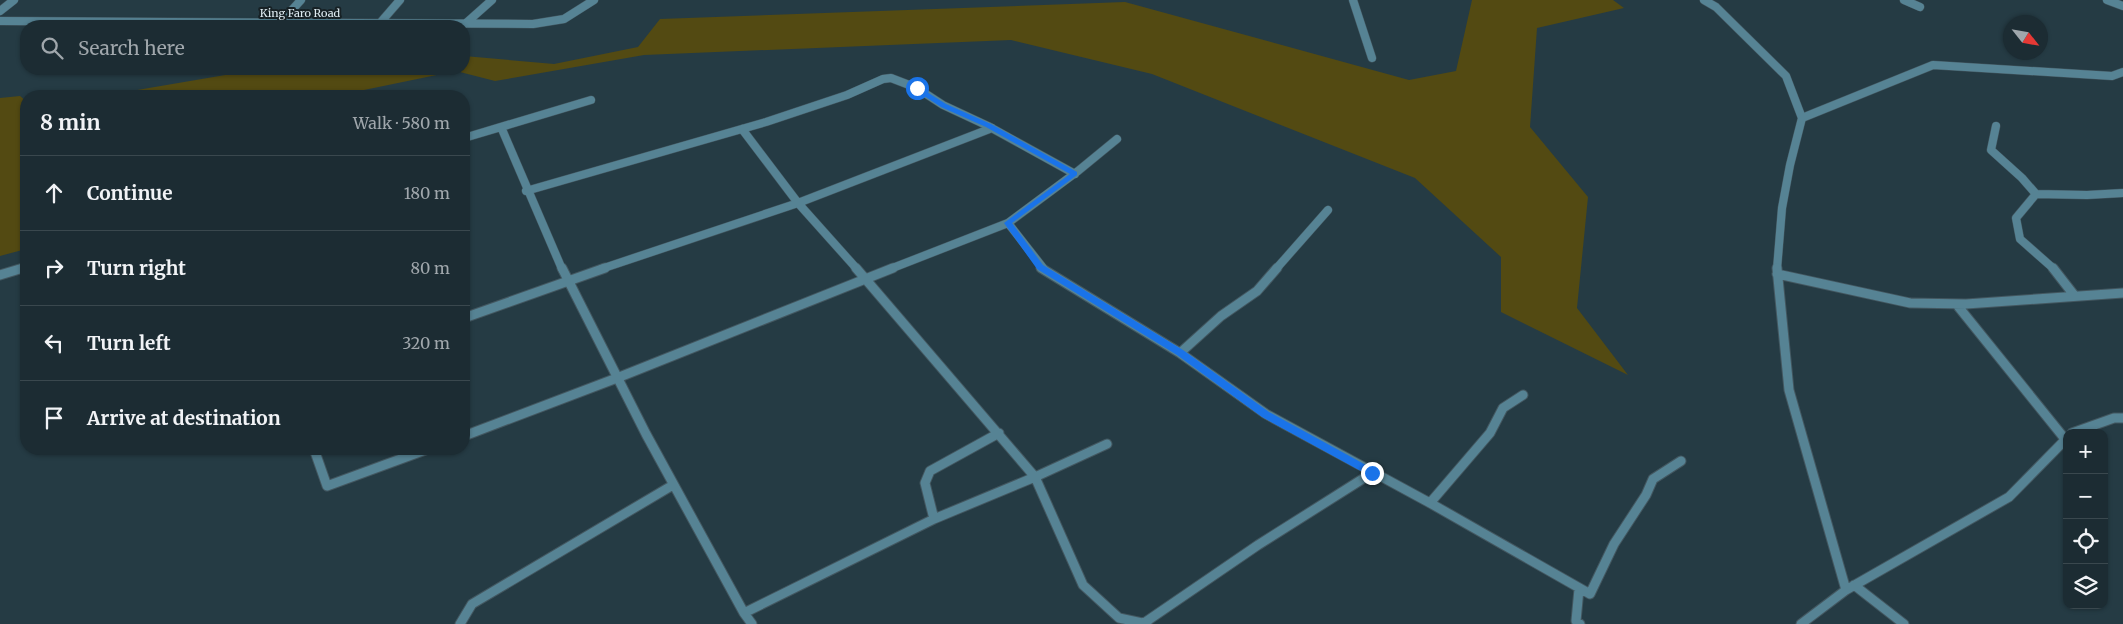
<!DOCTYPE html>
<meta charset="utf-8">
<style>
:root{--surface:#1c2c33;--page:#29383f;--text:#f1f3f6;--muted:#a0a7ac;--line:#3a484e}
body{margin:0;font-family:Merriweather,serif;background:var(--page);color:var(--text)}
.controls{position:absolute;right:15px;bottom:15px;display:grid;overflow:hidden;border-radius:10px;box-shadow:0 1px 4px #0004}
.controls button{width:45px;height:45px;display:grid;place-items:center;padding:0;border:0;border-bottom:1px solid var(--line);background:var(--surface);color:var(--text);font:25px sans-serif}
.compass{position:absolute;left:2003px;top:15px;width:45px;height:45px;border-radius:50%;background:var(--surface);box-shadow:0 1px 4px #0004;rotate:121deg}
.stop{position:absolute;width:15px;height:15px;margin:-11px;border:4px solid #1a73e8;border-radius:50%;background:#fff}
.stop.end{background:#1a73e8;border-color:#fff;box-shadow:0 1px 5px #0008}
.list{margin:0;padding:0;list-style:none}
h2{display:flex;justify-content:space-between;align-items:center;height:65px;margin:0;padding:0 20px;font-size:21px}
h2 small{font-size:16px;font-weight:400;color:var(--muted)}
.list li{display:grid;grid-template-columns:32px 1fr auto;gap:15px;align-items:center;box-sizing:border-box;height:75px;padding:0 20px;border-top:1px solid var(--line)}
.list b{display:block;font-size:19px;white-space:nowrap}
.list em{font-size:16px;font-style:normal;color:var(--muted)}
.icon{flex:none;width:28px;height:28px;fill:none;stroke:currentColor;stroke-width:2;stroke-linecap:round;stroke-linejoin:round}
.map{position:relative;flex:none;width:2123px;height:624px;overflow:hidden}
.search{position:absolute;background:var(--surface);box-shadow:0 1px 4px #0004;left:20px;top:20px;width:450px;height:55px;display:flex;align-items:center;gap:12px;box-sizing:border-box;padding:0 18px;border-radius:20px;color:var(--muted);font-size:19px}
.panel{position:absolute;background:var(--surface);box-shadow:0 1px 4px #0004;left:20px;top:90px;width:450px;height:365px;border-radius:20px}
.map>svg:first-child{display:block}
.green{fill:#534a12}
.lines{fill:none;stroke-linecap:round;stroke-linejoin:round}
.street-far1-casing{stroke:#435760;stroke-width:9}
.street-casing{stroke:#435760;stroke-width:11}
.street-far1{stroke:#568394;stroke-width:8}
.street{stroke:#568394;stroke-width:9}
.route{fill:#1a73e8}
.labels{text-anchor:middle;stroke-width:4;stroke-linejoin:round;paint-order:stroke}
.far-street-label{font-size:11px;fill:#deebf1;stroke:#172125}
</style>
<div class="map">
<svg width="2123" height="624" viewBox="0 0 2123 624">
<rect width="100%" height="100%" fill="#253b44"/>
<path class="green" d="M1472,0H1613L1624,8L1537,28L1530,127L1588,197L1577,308L1628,375L1501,312V257L1415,178L1152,74L1011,40L644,55L495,81L456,71L335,96H102L261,69H464V56L554,64L638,47L660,19L1125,2L1409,80L1456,71Z
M20,96L26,101V249L0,256V98Z"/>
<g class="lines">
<defs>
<path id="street-far1" d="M1353,0L1372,58
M1704,0L1716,7L1786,76L1802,118L1790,165L1782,208L1777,269
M1904,0L1920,7
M2107,0L2123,6
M0,11L14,0
M0,21L533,24L564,19L594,0
M280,23L301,0
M380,23L400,0
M465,24L492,0
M1802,118L1933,65L2112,76L2123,72
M1996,126L1991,150L2022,178L2036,194L2016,218L2020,239L2054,269
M501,127L562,269
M742,129L798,203L857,269
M464,138L591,100
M526,191L766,122L847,95L883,79L891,78L917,88L943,105L988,126L1075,174
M2036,194L2087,195L2123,193
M1008,223L1044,269
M19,269L26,267
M601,269L798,203L992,128
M890,269L1008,223L1078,171L1117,139
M1276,269L1328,210"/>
<path id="street" d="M562,268L646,434L744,613
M856,268L1035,477L1083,585L1119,618L1147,624
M1041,268L1180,353L1266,414L1430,503L1590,594L1614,544L1646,495L1653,479L1681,461
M1777,268L1789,390L1846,590
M2053,268L2074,295
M1777,274L1910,303L1966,304L2123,293
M0,275L23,268
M1957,305L2065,439
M464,318L605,268
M1180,353L1221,316L1257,291L1277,268
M2072,433L2114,418H2123
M464,436L617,378L893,268
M314,449L327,486L428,449
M1430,503L1490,433L1503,408L1523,395
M934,519L925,483L930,471L999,433
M1854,585L1904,624
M1579,589L1576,621L1580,624
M1144,623L1258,545L1372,473
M460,624L472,604L673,485
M752,624L744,613L934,519L1035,477L1107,444
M1801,624L1846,590L2009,497L2067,438"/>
</defs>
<use href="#street-far1" class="street-far1-casing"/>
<use href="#street" class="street-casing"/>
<use href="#street-far1" class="street-far1"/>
<use href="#street" class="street"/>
</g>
<path class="route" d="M915,87H919L946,104L991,124L1077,172V175L1012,223L1043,265L1183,350L1269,412L1375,470V475H1368L1262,417L1177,355L1037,269L1004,223L1070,174L986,127L941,107L915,90Z"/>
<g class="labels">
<g class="far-street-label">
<text x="300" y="17">King Faro Road</text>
</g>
</g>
</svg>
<div class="controls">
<button>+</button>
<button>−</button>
<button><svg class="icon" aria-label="locate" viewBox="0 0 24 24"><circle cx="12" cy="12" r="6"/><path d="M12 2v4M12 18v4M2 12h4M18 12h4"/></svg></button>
<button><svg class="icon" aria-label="layers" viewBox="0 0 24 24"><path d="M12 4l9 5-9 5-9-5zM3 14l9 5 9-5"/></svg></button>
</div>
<svg class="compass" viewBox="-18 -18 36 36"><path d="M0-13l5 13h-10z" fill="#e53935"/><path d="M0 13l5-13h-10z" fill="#a0a7ac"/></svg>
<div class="stop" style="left:917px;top:88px"></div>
<div class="stop end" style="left:1372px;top:473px"></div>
<div class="search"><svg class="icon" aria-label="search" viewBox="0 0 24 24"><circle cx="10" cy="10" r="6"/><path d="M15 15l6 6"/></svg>Search here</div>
<section class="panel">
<h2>8 min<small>Walk · 580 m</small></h2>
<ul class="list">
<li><svg class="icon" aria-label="ahead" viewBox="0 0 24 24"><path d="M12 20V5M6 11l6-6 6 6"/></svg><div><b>Continue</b></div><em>180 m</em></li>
<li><svg class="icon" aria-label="right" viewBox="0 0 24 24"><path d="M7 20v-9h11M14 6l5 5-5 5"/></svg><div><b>Turn right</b></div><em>80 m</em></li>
<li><svg class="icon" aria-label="left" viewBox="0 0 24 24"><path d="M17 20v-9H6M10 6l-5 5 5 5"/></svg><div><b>Turn left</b></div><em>320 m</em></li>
<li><svg class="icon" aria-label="arrive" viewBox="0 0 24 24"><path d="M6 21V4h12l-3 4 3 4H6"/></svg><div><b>Arrive at destination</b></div></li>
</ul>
</section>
</div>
